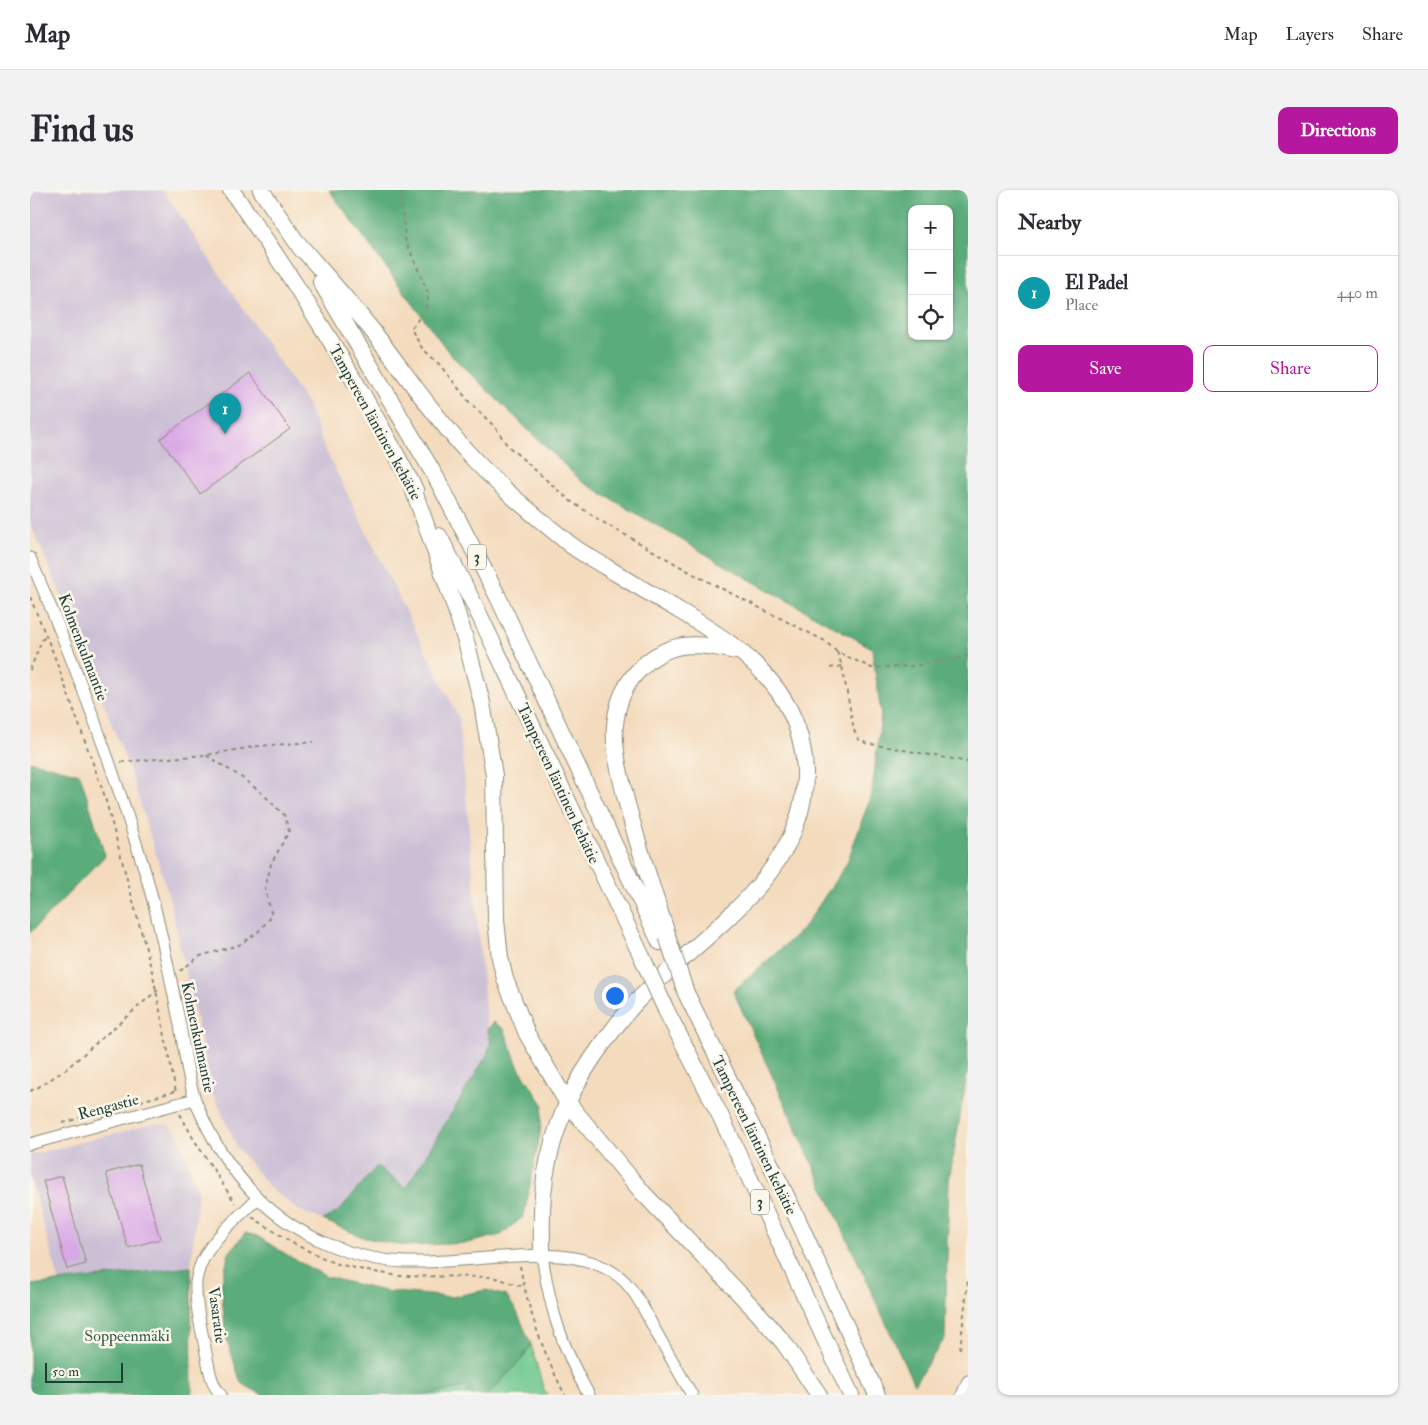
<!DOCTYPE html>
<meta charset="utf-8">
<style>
:root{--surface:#fff;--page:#f2f2f3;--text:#2b2b33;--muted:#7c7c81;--line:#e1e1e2;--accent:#b5179e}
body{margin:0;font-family:"IM FELL Double Pica",serif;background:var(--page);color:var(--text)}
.controls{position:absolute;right:15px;top:15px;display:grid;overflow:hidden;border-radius:10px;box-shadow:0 1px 4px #0004}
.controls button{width:45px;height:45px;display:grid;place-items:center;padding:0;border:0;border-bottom:1px solid var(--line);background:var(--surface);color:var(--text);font:25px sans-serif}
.scale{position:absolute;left:15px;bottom:12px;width:78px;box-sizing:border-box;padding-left:5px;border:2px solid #1f3d34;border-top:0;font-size:14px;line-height:18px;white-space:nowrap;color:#1f3d34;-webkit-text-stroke:4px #fbf7ec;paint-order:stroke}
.you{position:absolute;left:584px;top:805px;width:18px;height:18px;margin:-12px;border:4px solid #fff;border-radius:50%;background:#1a73e8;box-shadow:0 0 0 8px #1a73e833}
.badge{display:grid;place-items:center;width:32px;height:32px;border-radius:50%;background:var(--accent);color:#fff;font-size:16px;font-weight:700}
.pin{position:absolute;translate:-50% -41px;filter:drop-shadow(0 1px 2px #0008)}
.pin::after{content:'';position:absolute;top:26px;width:18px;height:15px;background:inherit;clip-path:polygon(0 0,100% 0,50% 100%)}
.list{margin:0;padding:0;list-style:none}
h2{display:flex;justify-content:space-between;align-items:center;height:65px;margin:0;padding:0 20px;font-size:21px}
h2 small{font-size:16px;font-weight:400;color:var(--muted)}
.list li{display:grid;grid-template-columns:32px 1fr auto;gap:15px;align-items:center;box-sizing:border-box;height:75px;padding:0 20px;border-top:1px solid var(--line)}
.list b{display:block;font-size:19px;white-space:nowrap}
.list p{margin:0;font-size:16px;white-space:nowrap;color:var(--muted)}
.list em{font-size:16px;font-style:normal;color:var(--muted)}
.actions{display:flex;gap:10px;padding:15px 20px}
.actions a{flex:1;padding:11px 0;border:1px solid var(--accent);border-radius:10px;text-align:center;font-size:18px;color:var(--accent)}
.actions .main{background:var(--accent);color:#fff}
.icon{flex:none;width:28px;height:28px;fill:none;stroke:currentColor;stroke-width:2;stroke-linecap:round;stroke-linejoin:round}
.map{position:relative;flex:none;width:938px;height:1205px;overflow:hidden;border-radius:10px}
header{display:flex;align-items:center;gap:30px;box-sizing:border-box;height:70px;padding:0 25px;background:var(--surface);border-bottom:1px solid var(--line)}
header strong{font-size:24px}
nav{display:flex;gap:28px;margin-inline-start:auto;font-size:18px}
.intro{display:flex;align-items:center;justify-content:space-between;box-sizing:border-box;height:120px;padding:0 30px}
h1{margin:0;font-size:35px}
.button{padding:12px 22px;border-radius:10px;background:var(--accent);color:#fff;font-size:18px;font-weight:700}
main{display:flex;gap:30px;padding:0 30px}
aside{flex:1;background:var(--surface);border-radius:10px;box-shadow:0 1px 4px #0004}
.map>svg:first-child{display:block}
.industrial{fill:#cbbfd5}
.green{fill:#6ec88f;stroke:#468262}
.forest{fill:#5aac7a;stroke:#3c7457;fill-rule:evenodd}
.building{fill:#d9a7e6}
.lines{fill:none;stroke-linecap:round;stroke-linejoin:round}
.minor-casing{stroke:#8a8c79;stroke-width:13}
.highway-casing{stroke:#8a8c79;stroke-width:18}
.path{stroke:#8a8c79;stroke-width:2;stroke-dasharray:4 4;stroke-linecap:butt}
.minor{stroke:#fff;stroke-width:11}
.highway{stroke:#fff;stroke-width:16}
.highway-bridge-casing{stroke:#8a8c79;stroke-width:18;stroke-linecap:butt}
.highway-bridge{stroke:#fff;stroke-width:16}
.labels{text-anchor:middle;stroke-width:5;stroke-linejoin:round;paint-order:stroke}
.shield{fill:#fbf7ec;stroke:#61756b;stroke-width:1}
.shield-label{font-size:15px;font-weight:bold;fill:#1f3d34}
.street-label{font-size:16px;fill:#1f3d34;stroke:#fbf7ec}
.park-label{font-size:16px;fill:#33604b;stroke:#fbf7ec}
</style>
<header>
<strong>Map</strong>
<nav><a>Map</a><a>Layers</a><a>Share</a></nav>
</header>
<div class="intro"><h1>Find us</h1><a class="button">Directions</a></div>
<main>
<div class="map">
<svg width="938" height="1205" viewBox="0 0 938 1205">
<rect width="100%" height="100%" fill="#fbf7ec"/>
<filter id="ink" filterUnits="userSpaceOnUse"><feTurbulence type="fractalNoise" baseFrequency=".02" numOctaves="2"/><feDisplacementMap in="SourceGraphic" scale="10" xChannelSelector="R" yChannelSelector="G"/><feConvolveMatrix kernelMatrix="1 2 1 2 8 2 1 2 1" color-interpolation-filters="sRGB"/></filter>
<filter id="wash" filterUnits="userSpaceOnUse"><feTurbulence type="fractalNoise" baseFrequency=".0096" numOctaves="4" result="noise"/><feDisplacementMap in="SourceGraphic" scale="20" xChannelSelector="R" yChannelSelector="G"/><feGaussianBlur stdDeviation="1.12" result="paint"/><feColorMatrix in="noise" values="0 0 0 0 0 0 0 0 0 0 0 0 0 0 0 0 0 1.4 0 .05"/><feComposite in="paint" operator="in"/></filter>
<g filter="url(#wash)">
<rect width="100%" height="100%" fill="#f4dbbe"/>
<path class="industrial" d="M0,0H133L278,215L295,259L429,528L457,839L461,851L457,865L376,999L347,976L309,1022L293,1030L268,1020L240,998L208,959L183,904L139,707L100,581L37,418L0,333Z
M127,933L139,935L148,944L168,1001L161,1077L29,1091L0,987V965Z"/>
<path class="green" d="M501,1154L513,1197L517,1205H458L492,1169Z
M442,1196L435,1205H394Z"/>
<path class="forest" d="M299,0H938V879L919,991L915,1148L884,1194L703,801L773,739L817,673L842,602L851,525L842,458L708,383L551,291L420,164ZM882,19H919V146H882Z
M0,571L50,584L75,666L0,743Z
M464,832L474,839L488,876L513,914L510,944L494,1026L471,1045L437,1053L376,1056L335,1048L293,1030L309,1021L347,976L376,998L457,865L461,851L457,839Z
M215,1043L227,1046L262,1068L297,1087L354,1101L421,1107L456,1100L476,1106L486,1120L501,1154L492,1169L458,1205H435L441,1196L394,1205H233L211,1193L196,1147L191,1095L199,1063Z
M161,1077L162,1205H0V1095Z"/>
<g id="blocks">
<path class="building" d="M220,183L260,239L170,304L130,249Z
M109,974L130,1049L98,1058L76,983Z
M32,986L56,1074L37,1079L13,991Z"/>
</g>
</g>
<g filter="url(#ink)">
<use href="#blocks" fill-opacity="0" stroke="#8a8c79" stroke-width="1"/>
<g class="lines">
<defs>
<path id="minor" d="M0,368C43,468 81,571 113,675C129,728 139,782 150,835C154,858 158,892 166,912C181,950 200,979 228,1008C265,1045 322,1070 375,1072C407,1073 440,1069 472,1067C508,1064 552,1062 584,1083C604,1095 615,1122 626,1142C638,1163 650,1184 662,1205
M0,954L165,909
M512,1065C520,1119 532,1158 559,1205
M191,1205C180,1194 178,1172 175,1158C171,1137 165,1115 166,1093C169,1058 204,1031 228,1008
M932,1205L938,1191"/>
<path id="highway" d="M201,0C269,96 331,196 385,300
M231,0L272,60
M266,51C293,83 322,114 348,148C377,186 405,227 438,263C468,296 503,324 537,352C549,362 563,369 576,377C599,391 622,405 645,418C683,441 722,464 748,501C765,525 774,553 775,582C777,685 670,745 607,811C590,829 576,849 562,869C535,909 517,957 513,1005C511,1025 512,1045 512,1065
M291,92L408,291L468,407L630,752
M380,290L424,414L437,455L452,513L464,585L466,730L470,768L475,789L497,844L537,912L613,1003L728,1123L754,1153L789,1205
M409,346L447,420L612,767
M637,744C622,698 607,653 595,606C590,583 583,559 585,535C587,513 595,493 611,478C640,449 669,453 706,461
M656,803L768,1030L847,1205
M636,820L690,925L821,1205"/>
</defs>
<use href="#minor" class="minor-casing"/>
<use href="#highway" class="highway-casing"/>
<path class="path" d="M370,0L375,49L399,105L395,120L381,139L392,158L410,175L440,213L465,237L477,255L539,310L571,331L667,386L795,451L807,462L842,478L884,476L938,466
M0,407L24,465L74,604L123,785L146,902
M807,462L812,476L824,540L828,549L836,553L938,572
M800,478L812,476
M0,480L12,450L17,445
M91,572L176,565L229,556L283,552
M150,781L170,766L209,755L228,742L242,726L235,699L241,674L259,641L254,625L234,605L211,587L176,565
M0,901L7,898L35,880L131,797
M150,924L163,948L205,1013
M33,933L146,901
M222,1027L264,1054L304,1073L338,1081L370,1086L463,1087L494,1097
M490,1076C498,1121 514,1164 535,1205
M930,1159L938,1089"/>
<use href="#minor" class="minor"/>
<use href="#highway" class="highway"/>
<defs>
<path id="highway-bridge" d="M637,746L656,803
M612,767L636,820"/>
</defs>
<use href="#highway-bridge" class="highway-bridge-casing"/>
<use href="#highway-bridge" class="highway-bridge"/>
</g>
</g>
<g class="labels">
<g class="shield">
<rect x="438" y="354.5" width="18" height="25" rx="4"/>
<rect x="721" y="999.5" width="18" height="25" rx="4"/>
</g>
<g class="shield-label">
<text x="447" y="372">3</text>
<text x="730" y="1017">3</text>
</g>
<g class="street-label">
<text transform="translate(346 232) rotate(61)" y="6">Tampereen läntinen kehätie</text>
<text transform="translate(54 457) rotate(69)" y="6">Kolmenkulmantie</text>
<text transform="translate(529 593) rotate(65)" y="6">Tampereen läntinen kehätie</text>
<text transform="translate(169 847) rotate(78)" y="6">Kolmenkulmantie</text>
<text transform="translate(78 916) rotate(-15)" y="6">Rengastie</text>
<text transform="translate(725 945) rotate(64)" y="6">Tampereen läntinen kehätie</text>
<text transform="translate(188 1125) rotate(82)" y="6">Vasaratie</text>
</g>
<g class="park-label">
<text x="97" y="1151">Soppeenmäki</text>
</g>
</g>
</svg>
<div class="controls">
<button>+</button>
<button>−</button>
<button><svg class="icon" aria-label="locate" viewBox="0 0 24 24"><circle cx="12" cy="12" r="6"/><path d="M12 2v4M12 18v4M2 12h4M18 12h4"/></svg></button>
</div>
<div class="scale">50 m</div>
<div class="you"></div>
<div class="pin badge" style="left:195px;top:244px;background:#0f9aa8">1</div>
</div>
<aside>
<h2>Nearby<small></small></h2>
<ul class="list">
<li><span class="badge" style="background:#0f9aa8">1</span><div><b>El Padel</b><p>Place</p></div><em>440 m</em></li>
</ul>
<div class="actions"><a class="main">Save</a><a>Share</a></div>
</aside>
</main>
